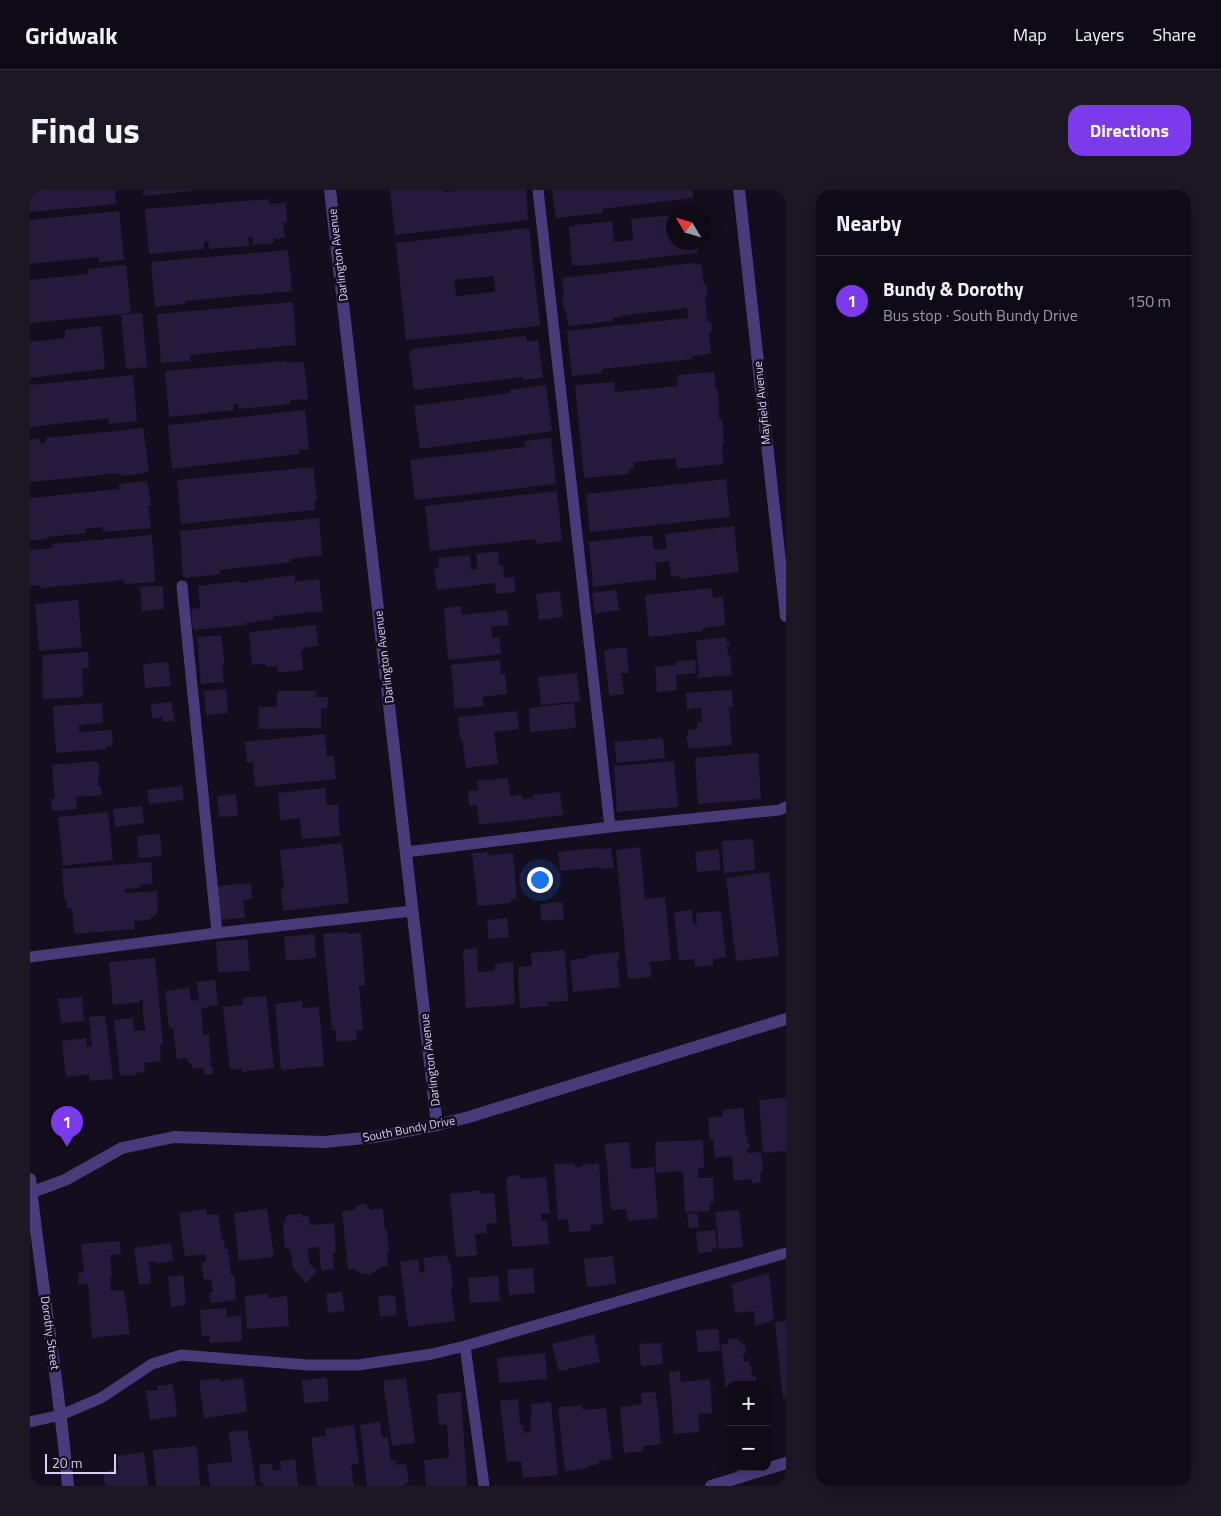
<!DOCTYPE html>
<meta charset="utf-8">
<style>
:root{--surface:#0e0a16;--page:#1c1823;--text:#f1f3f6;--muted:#9b9aa1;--line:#2e2b35;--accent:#7c3aed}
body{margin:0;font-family:"Titillium Web",sans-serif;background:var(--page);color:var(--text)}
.controls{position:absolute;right:15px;bottom:15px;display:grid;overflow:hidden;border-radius:10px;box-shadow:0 2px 12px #0003}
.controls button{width:45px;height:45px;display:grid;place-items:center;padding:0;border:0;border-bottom:1px solid var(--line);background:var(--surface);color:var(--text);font:25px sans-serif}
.compass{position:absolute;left:636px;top:15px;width:45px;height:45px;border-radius:50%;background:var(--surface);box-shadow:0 2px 12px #0003;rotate:308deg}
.scale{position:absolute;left:15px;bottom:12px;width:71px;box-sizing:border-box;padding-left:5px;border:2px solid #dacdfc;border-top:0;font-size:14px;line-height:18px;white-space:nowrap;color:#dacdfc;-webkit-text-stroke:4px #130d1d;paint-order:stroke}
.you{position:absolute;left:509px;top:689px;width:18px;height:18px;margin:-12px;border:4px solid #fff;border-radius:50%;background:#1a73e8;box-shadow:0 0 0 8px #1a73e833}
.badge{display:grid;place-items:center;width:32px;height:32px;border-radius:50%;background:var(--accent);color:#fff;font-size:16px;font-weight:700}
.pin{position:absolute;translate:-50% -41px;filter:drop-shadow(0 1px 2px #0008)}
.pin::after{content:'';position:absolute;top:26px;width:18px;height:15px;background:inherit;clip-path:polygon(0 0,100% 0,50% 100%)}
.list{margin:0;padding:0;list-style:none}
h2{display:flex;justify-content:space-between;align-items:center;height:65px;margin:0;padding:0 20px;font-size:21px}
h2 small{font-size:16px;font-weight:400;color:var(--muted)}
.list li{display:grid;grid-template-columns:32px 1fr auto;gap:15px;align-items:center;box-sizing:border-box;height:90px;padding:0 20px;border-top:1px solid var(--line)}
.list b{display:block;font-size:19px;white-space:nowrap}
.list p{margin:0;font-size:16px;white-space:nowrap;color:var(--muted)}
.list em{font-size:16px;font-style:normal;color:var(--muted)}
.map{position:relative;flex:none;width:756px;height:1296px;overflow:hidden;border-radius:15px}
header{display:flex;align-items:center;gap:30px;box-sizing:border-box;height:70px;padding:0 25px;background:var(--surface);border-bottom:1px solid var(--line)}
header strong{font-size:24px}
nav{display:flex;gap:28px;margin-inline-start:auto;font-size:18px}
.intro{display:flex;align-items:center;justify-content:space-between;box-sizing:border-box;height:120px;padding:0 30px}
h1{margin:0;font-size:35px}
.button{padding:12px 22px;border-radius:15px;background:var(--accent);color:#fff;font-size:18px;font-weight:700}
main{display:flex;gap:30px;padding:0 30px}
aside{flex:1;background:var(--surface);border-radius:15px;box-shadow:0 2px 12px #0003}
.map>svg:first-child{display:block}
.building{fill:#271b3d;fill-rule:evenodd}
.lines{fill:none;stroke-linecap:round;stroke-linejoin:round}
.service{stroke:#483b79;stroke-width:11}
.minor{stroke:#483b79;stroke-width:12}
.tertiary{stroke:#483b79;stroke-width:12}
.labels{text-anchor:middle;stroke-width:5;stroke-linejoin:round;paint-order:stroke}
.street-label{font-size:12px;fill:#dacdfc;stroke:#130d1d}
</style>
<header>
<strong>Gridwalk</strong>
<nav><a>Map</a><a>Layers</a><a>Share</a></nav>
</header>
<div class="intro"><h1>Find us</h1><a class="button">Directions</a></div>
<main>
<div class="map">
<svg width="756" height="1296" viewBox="0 0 756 1296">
<rect width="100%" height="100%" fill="#130d1d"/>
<path class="building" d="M0,0H85L86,14L0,22Z
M113,0H161V1L113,6Z
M360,0H414V2L428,0H496L498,30L365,45Z
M522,0H663V8L572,19L573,23L526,28Z
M239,9V14L256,13L257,32L253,33L255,48L243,49L244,53L223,55V47H218L219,56L179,59L178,51L174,52V59L119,64L115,19Z
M89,21L94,70L69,72L68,67L0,74V30Z
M644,25V52H667L668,63L549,76V75H542L539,37L545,36V35L582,31L584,52L603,50L601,29Z
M499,38L510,136L376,150L366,53ZM464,86L465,102L426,106L424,90Z
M258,60L262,101L155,111V114L125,117L121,72Z
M664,73L665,75L671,74L674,95H676L678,107H675L677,131H681L682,141H679L681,164L662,166V169L572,179V183L542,186L537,141L658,128L657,118L591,126V127L583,128V131L538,136L536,121H534L532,108L534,107L532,88Z
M96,75L101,123L0,133V90L58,84L57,79Z
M263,112L266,155L160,165L161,171L131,173L127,124Z
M112,123L117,177L96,179L91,125Z
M71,136L75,179L0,188V152L35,148V140Z
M496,146L497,152L508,150L513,188L493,190V187L384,200L379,163H381V159Z
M256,171V173L274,172L278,209L260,210L261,214L209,219L208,214H204V220L139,227L135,181Z
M684,182L686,200L688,199L689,229H692L694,254H692L693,274L647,279L646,268L603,272L604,279H599V284L554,288L545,195L584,192L585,202L648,196L647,185Z
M103,185L107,231L79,234L78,228L0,237V195Z
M516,195L522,241L390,259L384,216L480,203V200Z
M275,220L279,259L269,260V264L142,279L138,235Z
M113,238L119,281L116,282V283L90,286L89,283L0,292V249L9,248L10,253H16V248Z
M521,248L526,294L385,310L380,270L495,257L494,251Z
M283,277L287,311H284L285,320L151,334L147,290Z
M696,289L700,327L560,342L556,304Z
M117,291L121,316H118L121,338L73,342V337L55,339L56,343L17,347V349L0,351V308L89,299V294Z
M527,301L532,351L506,354L505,349L400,361L395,316Z
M289,328L292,365L260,369L261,372L190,380V384L155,388V386L153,387L150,341L249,331V332Z
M704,336L709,382L650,389V386L641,387L639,371L625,373L627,389L563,397L559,352L622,345L624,360L637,359L635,344Z
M122,345L125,392L95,394L94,390L10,398V395L0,396V360L23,358L22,354Z
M468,361L469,376L473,375L474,388L484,387L485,402L466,404L465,393L407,400L404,379L409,378L408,368L440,365L441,380L448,379L446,364Z
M265,385V392L289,389L293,421L243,426L244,429L215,433L216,435L163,440L161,419L170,418L168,396L210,391V393L219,392V391Z
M133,396L134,419L112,421L110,397Z
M682,398L683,408L693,407L695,435L673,438V441L619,447L615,405Z
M586,400L589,420L565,424L562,403Z
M530,401L533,427L509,430L506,404Z
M48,410L52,457L9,461L5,414Z
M431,416V425L477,420L479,435L461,437L462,448L469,447L471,464L418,470L414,418Z
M286,435L288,456L276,457L271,461L273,480L248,483L247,476L236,477V474L222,475L219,442Z
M191,445L195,475H192L194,492L171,494L167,447Z
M696,447V452L699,451L700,455H697L698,465L700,464L702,485L667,488V485H669L666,450Z
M596,457L599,483H591L594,504L579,506L574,460Z
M58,462L59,478L52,479L53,507L13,509L12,465Z
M470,470L471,484H475L477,504L452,507L453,516L425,519L421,475Z
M665,470L666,483L646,485L647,500L627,502L625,477L646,475V471Z
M138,472L141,496L115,498L113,474Z
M547,483L550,511L511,515L508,487Z
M196,499L198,523L176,525L174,501Z
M702,500L703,517H699L702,555L659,559L656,546H658L657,540L667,539V532H672L671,518L657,519L656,503Z
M247,501H286L285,507H298L297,518H291V538L229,539V517H247Z
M141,512L145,531L133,532L132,527L122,529L121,514Z
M72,513L73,533L49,535V542L82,540L83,556H76V559L26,563L23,516Z
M544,513L546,538L500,542L499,518Z
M487,521L489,539L464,542L468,574L436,578L432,548L430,549L428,527Z
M295,544L297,567L304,566L306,589L225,597L223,572L217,573L215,552Z
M633,548L635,568L587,573L584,552Z
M728,563L731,609L668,614L665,568Z
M66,571L67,574H69L70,584H68V596H71L72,605L46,607L47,619L22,621L21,609L25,608L22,575Z
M644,571L648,617L587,622L584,576Z
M478,588L480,606L491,605L493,609L503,608V605L530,602L533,625L449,635L447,615L439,616L438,601L448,600L447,591Z
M152,596L154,610L119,614L117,600Z
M295,598L297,615H308L310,646L272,649L270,628L250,630L248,603Z
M206,604L208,626L189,627L187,606Z
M112,616L114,633L85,637L83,619Z
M78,622L83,670L33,676L28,627Z
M130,644L132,666L109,668L107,646Z
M723,649L725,680L694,683L692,651Z
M312,653L319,713L253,721L251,699H254L250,660Z
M610,657L615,709L635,707L641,770L620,772L621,787L598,789L586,660Z
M569,658V659L581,658L584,678L571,679V677L530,681L528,662Z
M689,659L690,680L667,682L665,662Z
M458,662L459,665L483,663L487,709L481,710V713L448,716L442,663Z
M121,672L123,694L110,695V698L95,699V703L127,701L128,722L119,730L104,731V739L44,744L42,718H37L36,708H34L32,679Z
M739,682L749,766L706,771L696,688Z
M221,693L222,709L213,710L215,728L190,730L187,696Z
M532,712L534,729L512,731L510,714Z
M662,720L663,735L667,734L666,723L691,721L696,767L683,769V775L665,777L664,769L649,771L644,722Z
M477,728L479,747L459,749L457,730Z
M317,742L318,744L331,743L335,795L329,796L333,840L326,841L327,850L307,852L305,840H302L293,744Z
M284,744L286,768L256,771L254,747Z
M217,749L220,781L188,782L186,752Z
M447,758L448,782L465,781V774L483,772L485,814L436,818L433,760Z
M535,760L538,811L518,812L519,816L490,818L488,788L489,787V777L502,776L501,763Z
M588,762L589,770H587L590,797L543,802L540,770L557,768V766Z
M125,768L133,855H130L131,871L114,873L115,882L106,883V885L92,886V884L90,885L84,830L103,828L104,841L116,840L113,827V810H109V812L83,815L79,772Z
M185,790L188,815L177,816V818L171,819L173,845L179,844L181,877H183V884L174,885V878L164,879L156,868L147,869L143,838H139L135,801L159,798L161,811L169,810L167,792Z
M236,806L244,878L212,882V878L200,880L193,817L213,815L212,808Z
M52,807L54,831L31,833L28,809Z
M272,811V818L289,817L294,876L251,880L245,814Z
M75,825L83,889L60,891L59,884L36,887L32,851L56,848L57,857L62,856L59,827Z
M756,908V961L733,963L729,910Z
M713,918L716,946L718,945L717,953H720V958H717L718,963L731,962L733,982H730L731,992L722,994V989L704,991L702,966L685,968L683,949H680L678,928L693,926L692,920Z
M673,950L674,978H668V988H683L684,1012H680V1021L655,1022L653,981L626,983L625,952Z
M599,952L601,979L624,977L628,1028L598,1031L596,1019L581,1020L575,954Z
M544,973L546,977H552V975L569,973L573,1034L560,1035L561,1041L539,1042L538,1029L528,1030L524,974Z
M488,985L492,989L516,987L520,1023L511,1024L512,1031L517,1030L519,1054L482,1057L476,990L479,986Z
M451,1000V1004L464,1003L467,1033L456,1034L457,1043L445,1044L447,1065L426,1067L420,1004Z
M331,1014H335L341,1020L353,1018L355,1040H357L359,1063H357L358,1075L350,1078L340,1085L330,1083L325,1079L318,1080L312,1022L323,1020Z
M176,1019L177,1025L188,1024L192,1050H194L195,1059H198L201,1085H204L206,1110L181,1113L179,1103L183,1102L181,1089L174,1090L171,1072H176L175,1064L155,1067L149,1023Z
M237,1019L244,1067L209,1071L204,1023Z
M709,1020L713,1057L689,1059L685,1022Z
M667,1023L669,1037L659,1038L657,1024Z
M272,1024V1027L279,1026L280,1035L304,1033L306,1062L303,1063L304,1079L291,1080L289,1057L278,1058L279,1073L287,1082L276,1093L263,1078L261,1063H260L259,1058L255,1059L253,1039L254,1032L256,1031V1025Z
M685,1040L687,1058L682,1059V1062L668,1063L666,1042Z
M90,1051L91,1064L80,1065L82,1087L80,1088L81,1101L94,1100L100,1144L62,1148L58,1094L49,1095L48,1083L54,1082L51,1054Z
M141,1053L143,1071L125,1073V1071L119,1072L121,1093L109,1095L104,1058Z
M417,1065L418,1072H420L423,1098H421L425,1131L378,1137L370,1072L388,1069L390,1083L395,1082L393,1068Z
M583,1066L586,1094L557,1097L554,1069Z
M503,1078L505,1103L479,1105L477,1080Z
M739,1083L744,1130L725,1136L724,1121L705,1123L702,1094Z
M153,1085L156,1115L141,1117L138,1087Z
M468,1086L470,1111L440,1113L438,1088Z
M312,1102L315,1121L298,1123L296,1104Z
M238,1104V1108L257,1106L259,1136L217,1139L215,1106Z
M365,1105L367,1125L350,1127L348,1106Z
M196,1118L197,1127L211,1126L212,1151L180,1153V1146H172L170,1120Z
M756,1131V1208H753L745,1132Z
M688,1139L690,1161L668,1162L666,1141Z
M564,1144L570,1172L529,1181L522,1154Z
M708,1148V1152H712V1155H715L716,1163L713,1164L714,1172H719V1176H721L722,1187L726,1186V1192H724V1195H700V1221H698L691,1154H698L697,1150Z
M631,1153L633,1174L611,1176L609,1154Z
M515,1163L517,1189L469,1193L467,1168Z
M650,1181L651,1192L680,1189L682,1223L668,1224L669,1242L644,1244L639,1182Z
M189,1188L190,1191L213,1188L217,1222L174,1228L169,1191Z
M297,1188L299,1211L274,1213L272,1190Z
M376,1188L385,1253L362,1256L353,1191Z
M143,1194L147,1226L120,1230L116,1201L128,1200L127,1196Z
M431,1202L437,1296H396L394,1270L419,1268L417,1234L409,1235L407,1204Z
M626,1202L631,1254L613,1256V1261L594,1263L590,1217L612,1214L611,1203Z
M739,1206L740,1218H737V1207Z
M488,1209L490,1235H493L494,1243L501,1242L500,1225H502L501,1214L521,1212L528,1285L493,1288L491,1271L477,1272L470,1211Z
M552,1215L553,1220L576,1218L582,1269L569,1270V1274L558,1276V1278L535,1281L528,1217Z
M350,1232L352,1248H358L361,1271L366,1270V1275L376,1274L379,1293L374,1294L375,1296H337L330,1235Z
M324,1235L329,1274L321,1275L324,1296H287L281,1248L296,1246L295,1239Z
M217,1240L226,1296H180L177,1274L202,1272L199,1242Z
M167,1256L170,1296H126L123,1260Z
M114,1262L118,1296H75L73,1283L80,1280L88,1279L87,1266Z
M265,1269L268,1296H234L233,1292L231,1293L229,1275L242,1273L243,1281L251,1280L250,1271Z"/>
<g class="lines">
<path class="service" d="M508,0L580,637L749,620L756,617
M152,396L187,743
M376,662L580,637
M0,767L187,743L382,721
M435,1156L454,1296
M0,1232L31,1225L71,1208L122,1174L151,1165L278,1175H328L402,1164L435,1156L756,1063"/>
<path class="minor" d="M300,0L407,935
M709,0L756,426
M0,989C11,1092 29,1193 38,1296
M681,1296L756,1273"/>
<path class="tertiary" d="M0,1003L35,990L92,958L144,947L294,952L345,947L407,935L439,927L756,829"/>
</g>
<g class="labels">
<g class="street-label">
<text transform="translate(308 65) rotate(-97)" y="4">Darlington Avenue</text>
<text transform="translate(732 213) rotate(-96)" y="4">Mayfield Avenue</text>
<text transform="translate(354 467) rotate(-97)" y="4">Darlington Avenue</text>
<text transform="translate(400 870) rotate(-97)" y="4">Darlington Avenue</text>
<text transform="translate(379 939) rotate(-11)" y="4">South Bundy Drive</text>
<text transform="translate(20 1143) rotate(82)" y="4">Dorothy Street</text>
</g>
</g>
</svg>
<div class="controls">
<button>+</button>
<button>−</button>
</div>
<svg class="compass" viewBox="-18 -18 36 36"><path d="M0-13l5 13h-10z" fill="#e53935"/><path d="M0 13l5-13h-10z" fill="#9b9aa1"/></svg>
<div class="scale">20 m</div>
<div class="you"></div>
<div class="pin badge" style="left:37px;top:957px">1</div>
</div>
<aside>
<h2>Nearby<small></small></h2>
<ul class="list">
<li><span class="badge">1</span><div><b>Bundy &amp; Dorothy</b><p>Bus stop · South Bundy Drive</p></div><em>150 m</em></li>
</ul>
</aside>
</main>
